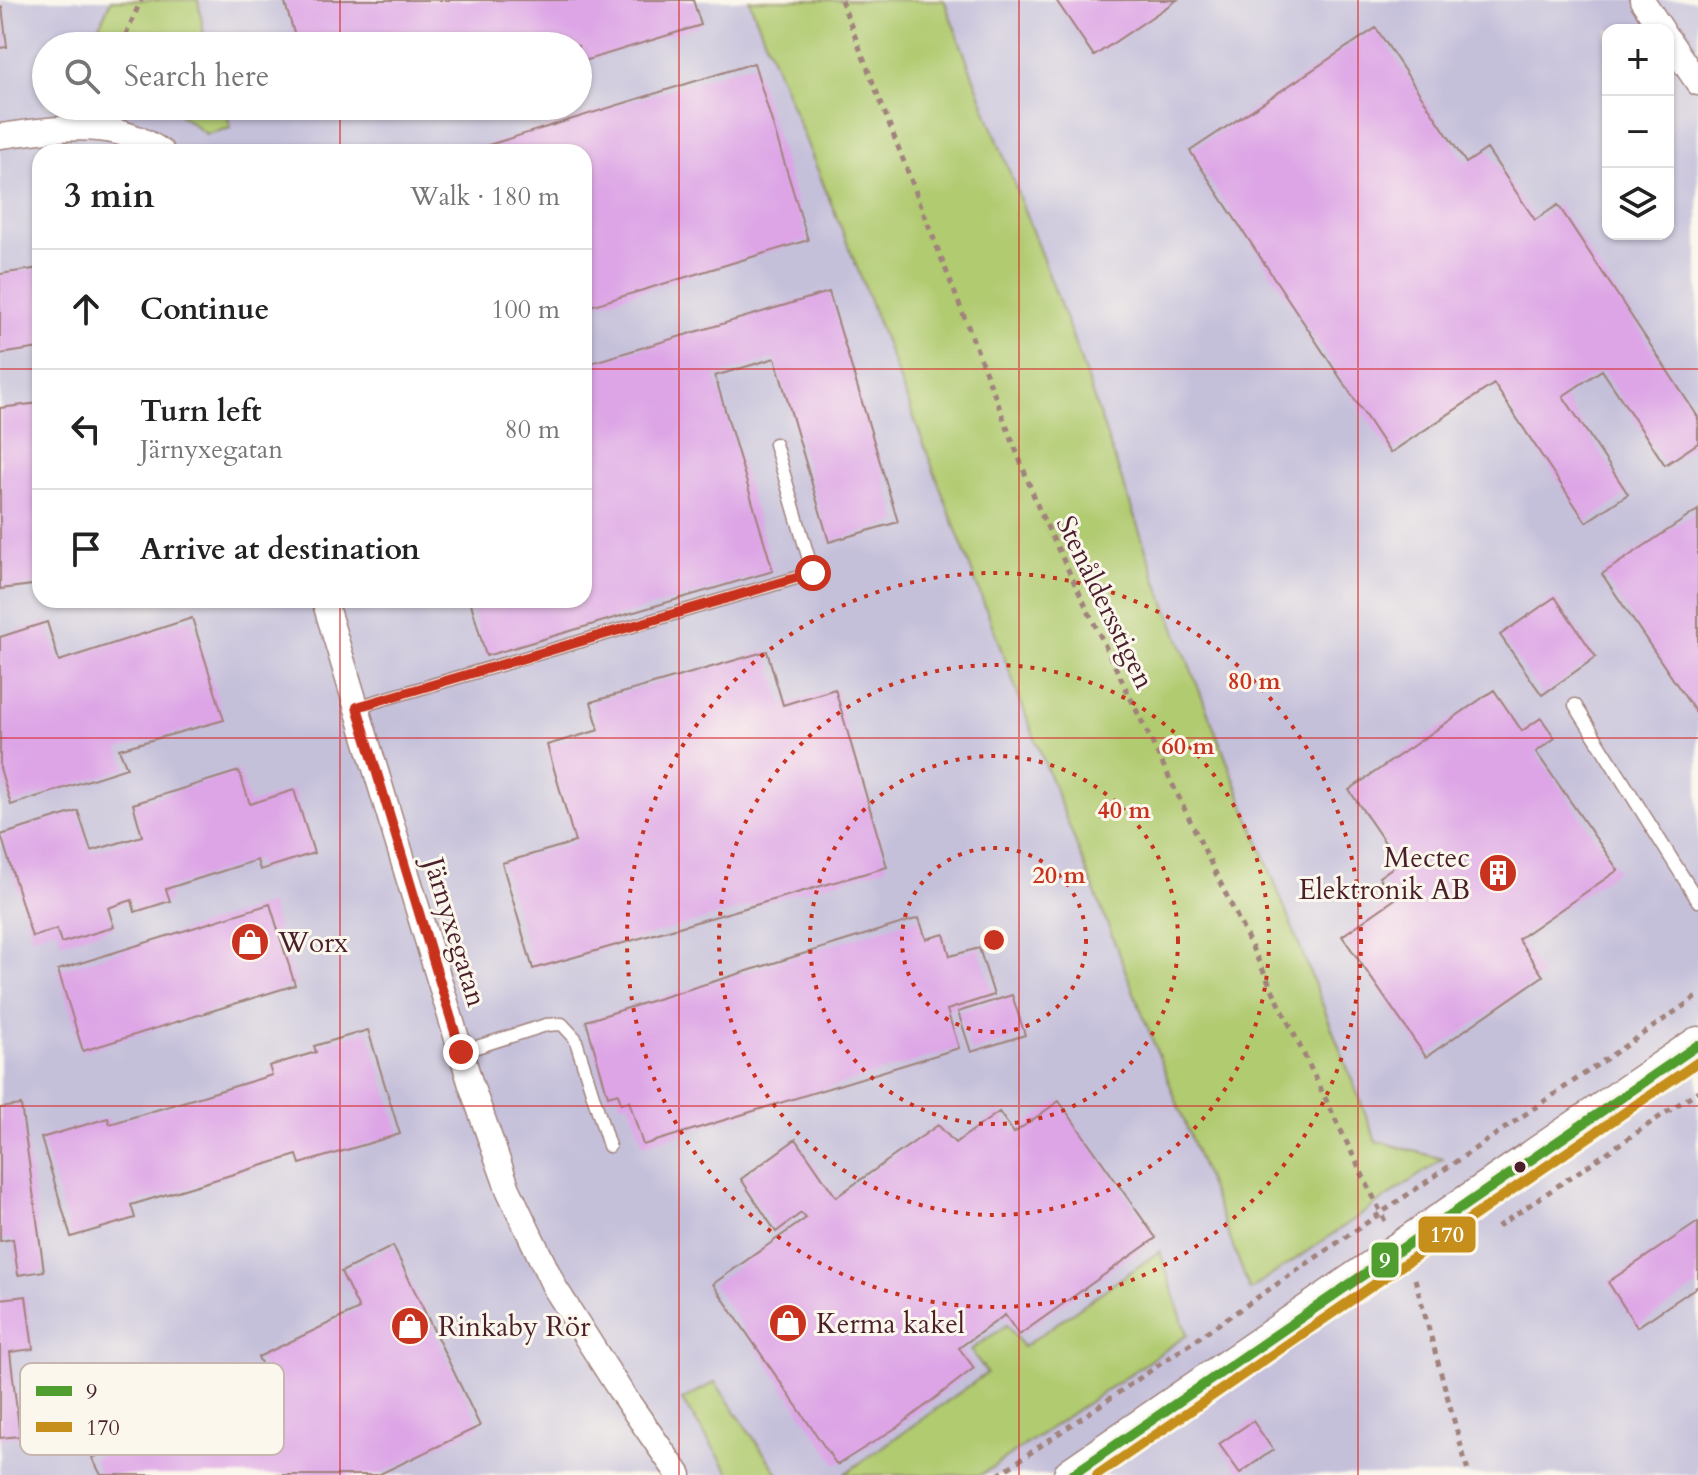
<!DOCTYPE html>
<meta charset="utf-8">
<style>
:root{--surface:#fff;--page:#f2f2f2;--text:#222;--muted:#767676;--line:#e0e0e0}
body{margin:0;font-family:Cardo,serif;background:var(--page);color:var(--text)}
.controls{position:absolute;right:24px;top:24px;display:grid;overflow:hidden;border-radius:16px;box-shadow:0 2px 6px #0004}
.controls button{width:72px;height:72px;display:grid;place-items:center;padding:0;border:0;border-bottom:2px solid var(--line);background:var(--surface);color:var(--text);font:40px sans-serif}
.stop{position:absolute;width:24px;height:24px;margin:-18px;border:6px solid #c8321e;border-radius:50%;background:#fff}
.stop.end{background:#c8321e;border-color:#fff;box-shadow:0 2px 8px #0008}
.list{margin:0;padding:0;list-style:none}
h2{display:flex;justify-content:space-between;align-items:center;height:104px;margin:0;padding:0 32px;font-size:34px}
h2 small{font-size:26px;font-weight:400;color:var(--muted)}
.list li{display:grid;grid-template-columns:52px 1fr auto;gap:24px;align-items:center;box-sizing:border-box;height:120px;padding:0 32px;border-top:2px solid var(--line)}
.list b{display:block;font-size:30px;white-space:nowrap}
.list p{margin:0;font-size:26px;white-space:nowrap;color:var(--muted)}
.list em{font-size:26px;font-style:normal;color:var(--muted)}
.icon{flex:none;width:44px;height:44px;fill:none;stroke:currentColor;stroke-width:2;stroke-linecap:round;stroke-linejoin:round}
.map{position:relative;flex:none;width:1698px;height:1475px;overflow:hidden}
.search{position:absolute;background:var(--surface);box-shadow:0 2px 6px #0004;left:32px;top:32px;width:560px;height:88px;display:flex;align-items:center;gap:20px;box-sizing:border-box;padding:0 28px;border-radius:44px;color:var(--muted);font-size:30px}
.panel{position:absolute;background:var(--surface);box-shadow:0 2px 6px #0004;left:32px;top:144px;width:560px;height:464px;border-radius:24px}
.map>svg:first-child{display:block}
.industrial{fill:#c5c0da;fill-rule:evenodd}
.green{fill:#b1cb71;stroke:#7e754e;stroke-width:2}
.building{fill:#dda5e6}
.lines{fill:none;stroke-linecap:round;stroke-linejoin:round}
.service-casing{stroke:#a0827c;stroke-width:15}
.minor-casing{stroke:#a0827c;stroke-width:27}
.secondary-casing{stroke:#a0827c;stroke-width:39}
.path{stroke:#a0827c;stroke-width:5;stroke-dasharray:6 6;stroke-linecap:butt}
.service{stroke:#fff;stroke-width:12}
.minor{stroke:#fff;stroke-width:24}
.secondary{stroke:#fff;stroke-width:36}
.bus-1-casing{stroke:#fbf7ec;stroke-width:16}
.bus-2-casing{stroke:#fbf7ec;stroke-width:16}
.bus-1{stroke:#509e2f;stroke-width:10}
.bus-2{stroke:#c68f1c;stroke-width:10}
.route{stroke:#c8321e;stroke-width:10}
.grid{fill:none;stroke:#d62828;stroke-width:2;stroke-opacity:0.55}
.ring{fill:none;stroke:#c8321e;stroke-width:4;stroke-dasharray:4 8}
.bus-dot{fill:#4a1f2b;stroke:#fbf7ec;stroke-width:3}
.labels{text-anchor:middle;stroke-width:6;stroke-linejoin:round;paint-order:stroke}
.street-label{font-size:28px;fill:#4a1f2b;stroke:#fbf7ec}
.poi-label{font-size:28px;fill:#4a1f2b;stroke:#fbf7ec;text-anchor:start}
.key{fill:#fbf7ec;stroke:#c6b6b2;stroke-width:2}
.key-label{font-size:22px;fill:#4a1f2b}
.centre{fill:#c8321e;stroke:#fbf7ec;stroke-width:4}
.ring-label{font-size:24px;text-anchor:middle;font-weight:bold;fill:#c8321e;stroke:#fbf7ec;stroke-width:6;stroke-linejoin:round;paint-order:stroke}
.line-badge{stroke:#fbf7ec;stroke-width:3}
.badge-label{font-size:22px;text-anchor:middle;font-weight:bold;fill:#fff}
</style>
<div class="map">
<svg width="1698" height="1475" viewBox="0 0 1698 1475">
<rect width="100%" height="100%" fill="#fbf7ec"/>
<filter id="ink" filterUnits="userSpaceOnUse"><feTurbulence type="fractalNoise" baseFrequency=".0125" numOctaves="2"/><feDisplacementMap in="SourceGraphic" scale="16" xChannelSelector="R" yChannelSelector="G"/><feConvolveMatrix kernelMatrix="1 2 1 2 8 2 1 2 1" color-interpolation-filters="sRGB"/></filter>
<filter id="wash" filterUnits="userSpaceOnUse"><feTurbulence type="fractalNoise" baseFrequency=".006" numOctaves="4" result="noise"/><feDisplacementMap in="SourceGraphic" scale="32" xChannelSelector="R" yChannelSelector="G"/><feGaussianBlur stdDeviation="1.8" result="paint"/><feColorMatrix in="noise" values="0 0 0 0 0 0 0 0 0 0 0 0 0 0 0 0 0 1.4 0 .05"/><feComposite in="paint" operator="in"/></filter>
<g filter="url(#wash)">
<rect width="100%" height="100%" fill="#f6e4cc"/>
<path class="industrial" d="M0,0H1698V1475H0ZM1608,30H1668V234H1608ZM46,46H578V106H46ZM40,152H584V600H40Z"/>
<path class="green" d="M111,0H198L206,46H90Z
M749,0H944L1071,333L1160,590L1376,1141L1443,1159L1250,1290L1027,718L862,280Z
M168,106H224L231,128L206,134Z
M1160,1251L1187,1335L981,1475H843L987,1373L971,1350L1007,1325L1023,1347Z
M715,1382L779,1475H731L682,1400Z"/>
<g id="blocks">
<path class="building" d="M284,0H693L701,25L578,63V46H298Z
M1056,0H1177L1094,56Z
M2,7L7,47L0,48V8Z
M1376,28L1466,163L1487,149L1535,220L1558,205L1698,417V443L1665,465L1602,370L1563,396L1628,494L1586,522L1494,384L1390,453L1190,151Z
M754,63L808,240L584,308V152H466Z
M40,268V348L0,354V274Z
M829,292L898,522L829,542L775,358L715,376L773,571L486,656L470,600H584V365Z
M40,403V584L0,589V408Z
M1698,510V716L1602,574Z
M1555,597L1596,657L1542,695L1500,635Z
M192,618L224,720L119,749L127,768L11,805L0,768V637L47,622L59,661Z
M767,651L783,705L835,689L887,867L533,969L502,863L575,842L547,745L599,730L591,702Z
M1494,690L1522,731L1541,718L1555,738L1536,752L1618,870L1518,939L1543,976L1426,1057L1342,936L1395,899L1379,877L1399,863L1349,790Z
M239,771L250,804L294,790L314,853L260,870L257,860L166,889L170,901L135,912L132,900L108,908L114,927L61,943L57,929L32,937L1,835L78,811L91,851L142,836L133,804Z
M270,904L295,985L83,1051L58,970Z
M919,918L926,939L944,934L950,956L979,948L994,995L947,1010L959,1048L643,1145L629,1101L621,1104L618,1093L608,1096L586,1021Z
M1012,995L1025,1035L971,1052L958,1012Z
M368,1030L400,1134L300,1164L297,1155L131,1205L135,1218L71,1237L41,1138L108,1118L110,1124L272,1075L269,1066L316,1052L314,1046Z
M1059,1101L1156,1238L1019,1335L1005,1315L959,1348L974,1368L899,1426L837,1465L713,1284L806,1218L801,1213L776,1232L741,1179L796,1139L836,1197L938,1125L955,1143L999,1112L1014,1133Z
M21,1105L44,1271L18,1275L13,1239L0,1241V1108Z
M1698,1222V1286L1637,1327L1608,1282Z
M393,1246L480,1426L378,1475H101L92,1458L116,1447L107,1429L162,1402L171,1420L266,1374L258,1357L359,1309L341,1272Z
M26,1296L33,1349L10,1352L20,1436L0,1438V1299Z
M1253,1421L1273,1450L1240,1473L1219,1444Z"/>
</g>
</g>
<g filter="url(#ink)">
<use href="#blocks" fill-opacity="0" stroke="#a0827c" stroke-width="2"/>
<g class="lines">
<defs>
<path id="service" d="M1575,705L1698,901
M357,707L813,573L775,444
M461,1052L546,1025L562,1024L575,1038L609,1146"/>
<path id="minor" d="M1642,0L1662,30
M1668,39L1698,83
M0,136C55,129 114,117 162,152
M324,600L471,1085L508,1189L555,1288L621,1392L679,1475"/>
<path id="secondary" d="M1072,1475L1698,1045"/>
</defs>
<use href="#service" class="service-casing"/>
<use href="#minor" class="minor-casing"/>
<use href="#secondary" class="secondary-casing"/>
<path class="path" d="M841,0L1040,512L1385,1221
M121,46L141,0
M1497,1227L1698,1091
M1415,1279L1469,1475
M998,1475L1698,996"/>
<use href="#service" class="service"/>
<use href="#minor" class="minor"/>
<use href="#secondary" class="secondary"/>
<defs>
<path id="bus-1" d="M1072,1475L1698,1045"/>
<path id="bus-2" d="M1097,1475L1698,1062"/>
</defs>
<use href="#bus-1" class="bus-1-casing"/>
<use href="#bus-2" class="bus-2-casing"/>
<use href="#bus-1" class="bus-1"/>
<use href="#bus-2" class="bus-2"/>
</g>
</g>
<g class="lines" filter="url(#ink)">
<path class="route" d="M461,1052L357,707L813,573"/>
</g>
<path class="grid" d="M340,0V46M679,0V1475M1019,0V1475M1358,0V1475M340,106V152M0,369H40M584,369H1698M340,600V1475M0,738H1698M0,1106H1698"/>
<g class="ring">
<circle cx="994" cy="940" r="92"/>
<circle cx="994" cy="940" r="184"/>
<circle cx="994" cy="940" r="275"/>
<circle cx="994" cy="940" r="367"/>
</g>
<defs>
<symbol id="building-disc" viewBox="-11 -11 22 22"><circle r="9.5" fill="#c8321e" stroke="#fbf7ec"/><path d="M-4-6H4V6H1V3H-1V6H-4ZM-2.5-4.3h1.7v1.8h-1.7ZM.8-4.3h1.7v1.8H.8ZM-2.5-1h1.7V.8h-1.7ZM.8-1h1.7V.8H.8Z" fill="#fff"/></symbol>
<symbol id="shop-disc" viewBox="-11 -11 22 22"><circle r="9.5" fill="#c8321e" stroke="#fbf7ec"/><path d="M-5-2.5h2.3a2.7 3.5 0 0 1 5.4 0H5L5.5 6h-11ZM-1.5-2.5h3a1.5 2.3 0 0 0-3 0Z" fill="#fff"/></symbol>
</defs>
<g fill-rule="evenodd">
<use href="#building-disc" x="1476" y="851" width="44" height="44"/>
<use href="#shop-disc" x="228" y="920" width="44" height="44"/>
<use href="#shop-disc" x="766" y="1301" width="44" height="44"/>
<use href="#shop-disc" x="388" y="1304" width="44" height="44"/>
</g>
<circle class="bus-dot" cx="1520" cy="1167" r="7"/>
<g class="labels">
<g class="street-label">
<text transform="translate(1106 602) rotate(64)" y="10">Stenåldersstigen</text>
<text transform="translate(456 932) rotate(73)" y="10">Järnyxegatan</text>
</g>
<g class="poi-label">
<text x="1470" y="867" text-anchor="end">Mectec<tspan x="1470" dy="32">Elektronik AB</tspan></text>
<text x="278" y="952">Worx</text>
<text x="816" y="1333">Kerma kakel</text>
<text x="438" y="1336">Rinkaby Rör</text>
</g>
</g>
<rect x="20" y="1363" width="264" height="92" rx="12" class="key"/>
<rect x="36" y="1386" width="36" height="10" fill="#509e2f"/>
<rect x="36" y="1422" width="36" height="10" fill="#c68f1c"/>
<g class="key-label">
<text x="86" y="1399">9</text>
<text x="86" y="1435">170</text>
</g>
<circle cx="994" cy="940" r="12" class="centre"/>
<g class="ring-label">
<text x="1254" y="689">80 m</text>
<text x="1188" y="754">60 m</text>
<text x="1124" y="818">40 m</text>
<text x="1059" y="883">20 m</text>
</g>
<g class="line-badge">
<rect x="1417" y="1215" width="60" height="39" rx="8" fill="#c68f1c"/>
<rect x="1370" y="1241" width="30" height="38" rx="8" fill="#509e2f"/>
</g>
<g class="badge-label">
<text x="1447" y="1242">170</text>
<text x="1385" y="1268">9</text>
</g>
</svg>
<div class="controls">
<button>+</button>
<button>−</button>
<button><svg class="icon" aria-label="layers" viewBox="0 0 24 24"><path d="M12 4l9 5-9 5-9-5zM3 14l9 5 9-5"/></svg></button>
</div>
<div class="stop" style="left:813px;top:573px"></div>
<div class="stop end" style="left:461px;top:1052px"></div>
<div class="search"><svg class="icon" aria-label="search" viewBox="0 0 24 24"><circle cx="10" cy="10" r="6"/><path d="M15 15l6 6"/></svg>Search here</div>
<section class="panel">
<h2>3 min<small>Walk · 180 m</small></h2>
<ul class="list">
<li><svg class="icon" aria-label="ahead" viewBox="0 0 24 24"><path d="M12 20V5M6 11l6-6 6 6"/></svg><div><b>Continue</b></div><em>100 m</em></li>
<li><svg class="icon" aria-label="left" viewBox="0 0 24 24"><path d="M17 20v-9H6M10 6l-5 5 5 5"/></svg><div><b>Turn left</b><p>Järnyxegatan</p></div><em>80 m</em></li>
<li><svg class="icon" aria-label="arrive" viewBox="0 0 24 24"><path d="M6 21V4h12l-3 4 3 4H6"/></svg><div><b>Arrive at destination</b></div></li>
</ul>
</section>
</div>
